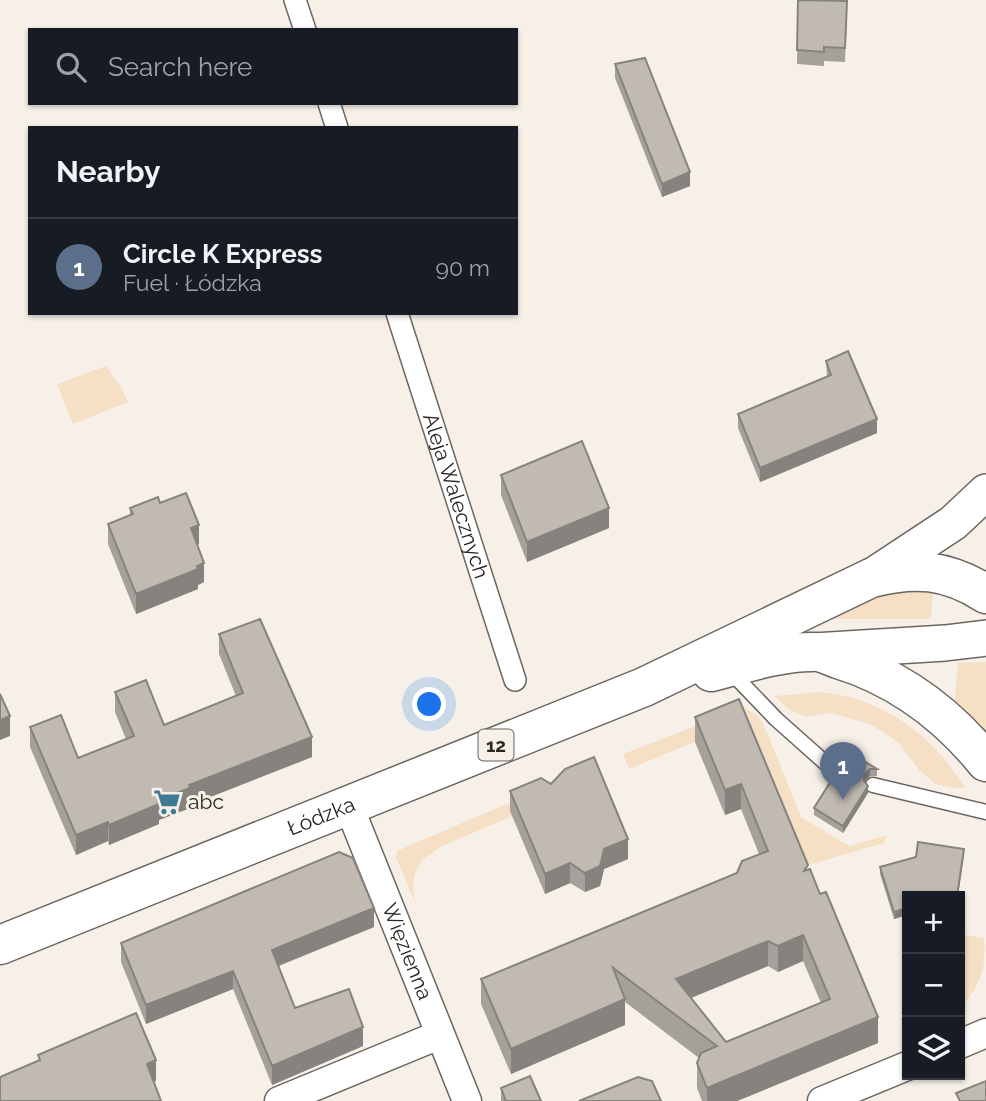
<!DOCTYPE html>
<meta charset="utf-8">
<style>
:root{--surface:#171b24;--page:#20242c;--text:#f1f3f6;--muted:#9ea1a6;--line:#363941;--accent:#3e7b92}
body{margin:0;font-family:Raleway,sans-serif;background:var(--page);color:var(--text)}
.controls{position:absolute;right:21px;bottom:21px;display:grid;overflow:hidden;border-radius:0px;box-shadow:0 2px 5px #0004}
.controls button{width:63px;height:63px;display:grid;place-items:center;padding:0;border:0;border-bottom:2px solid var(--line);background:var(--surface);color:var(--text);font:35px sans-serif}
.you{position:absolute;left:430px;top:705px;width:24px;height:24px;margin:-18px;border:5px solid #fff;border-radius:50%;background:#1a73e8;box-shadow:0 0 0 10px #1a73e833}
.badge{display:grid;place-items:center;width:46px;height:46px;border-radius:50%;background:var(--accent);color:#fff;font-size:23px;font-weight:700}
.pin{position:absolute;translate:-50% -58px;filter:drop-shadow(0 2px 4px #0008)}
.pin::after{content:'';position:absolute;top:37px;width:24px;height:21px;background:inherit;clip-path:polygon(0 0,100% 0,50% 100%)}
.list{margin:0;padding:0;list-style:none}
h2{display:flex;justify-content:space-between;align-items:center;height:91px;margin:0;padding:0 28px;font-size:30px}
h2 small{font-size:23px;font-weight:400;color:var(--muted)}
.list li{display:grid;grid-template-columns:46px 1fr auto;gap:21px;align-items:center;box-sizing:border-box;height:98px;padding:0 28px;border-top:2px solid var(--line)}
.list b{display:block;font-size:26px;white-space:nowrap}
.list p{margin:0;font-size:23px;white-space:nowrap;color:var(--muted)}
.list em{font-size:23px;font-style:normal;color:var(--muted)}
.icon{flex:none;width:38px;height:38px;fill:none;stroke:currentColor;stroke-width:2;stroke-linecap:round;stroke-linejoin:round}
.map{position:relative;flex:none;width:986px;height:1101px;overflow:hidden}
.search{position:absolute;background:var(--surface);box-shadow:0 2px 5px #0004;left:28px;top:28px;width:490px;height:77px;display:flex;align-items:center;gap:18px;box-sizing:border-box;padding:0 24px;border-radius:0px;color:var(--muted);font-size:26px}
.panel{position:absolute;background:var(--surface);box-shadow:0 2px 5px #0004;left:28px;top:126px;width:490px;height:189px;border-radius:0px}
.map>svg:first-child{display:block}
.green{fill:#f5e0c5}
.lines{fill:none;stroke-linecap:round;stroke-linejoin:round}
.service-casing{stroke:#6b665f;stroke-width:17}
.pedestrian-casing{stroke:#6b665f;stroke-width:24}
.minor-casing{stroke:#6b665f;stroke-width:31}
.tertiary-casing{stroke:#6b665f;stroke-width:38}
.primary-casing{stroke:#6b665f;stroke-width:41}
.service{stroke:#fff;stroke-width:14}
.pedestrian{stroke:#fff;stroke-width:21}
.minor{stroke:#fff;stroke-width:28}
.tertiary{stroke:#fff;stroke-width:35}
.primary{stroke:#fff;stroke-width:38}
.wall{fill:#a5a099;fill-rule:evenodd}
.shaded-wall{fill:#86827d}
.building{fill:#c0bab2;stroke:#86827d;stroke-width:2;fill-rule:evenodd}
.labels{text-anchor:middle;stroke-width:6;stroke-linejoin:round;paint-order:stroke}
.shield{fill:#f6f0e8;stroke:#66635e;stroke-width:2}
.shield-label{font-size:19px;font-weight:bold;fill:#292623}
.street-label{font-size:21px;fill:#292623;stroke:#f6f0e8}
.poi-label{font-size:21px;fill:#292623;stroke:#f6f0e8;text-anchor:start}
</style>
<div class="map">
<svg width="986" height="1101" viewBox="0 0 986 1101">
<rect width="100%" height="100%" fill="#f6f0e8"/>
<path class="green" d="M106,366L121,387L128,402L73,424L57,384Z
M933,585L931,619H827L874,594Z
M986,662V741L954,706L958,663Z
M819,692C882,697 933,735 965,788H953L935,784L919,770L898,742L870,724L831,713L805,717L789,710L775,696Z
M744,707L758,716L764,725L801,817L849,846L887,835L884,843L799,868L739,724L629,769L623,754Z
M525,796L510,811L513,816C497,823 482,829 466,836C431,850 403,863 417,907L396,858L397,851Z
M960,934L984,938C986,969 981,985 960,1008Z"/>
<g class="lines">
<defs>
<path id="service" d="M730,671L776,719L839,775
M873,785L986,812"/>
<g id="pedestrian">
<path d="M295,0L305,30"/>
<path d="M329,103L337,128"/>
<path id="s1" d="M397,313L515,680"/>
</g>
<g id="minor">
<path id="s2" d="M348,804L467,1101"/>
<path d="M960,1044L986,1033"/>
<path d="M279,1101L439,1035"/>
<path d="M822,1101L907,1066"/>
</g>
<path id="tertiary" d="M871,577L953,523L986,492
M814,651L945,643L986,638"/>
<g id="primary">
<path d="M711,672C743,664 779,652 812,652C820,651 830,656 838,659C897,677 947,714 986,762"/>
<path id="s3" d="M0,945L644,687L871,578C915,567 947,569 986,594"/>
</g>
</defs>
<use href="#service" class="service-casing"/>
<use href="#pedestrian" class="pedestrian-casing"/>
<use href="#minor" class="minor-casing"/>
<use href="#tertiary" class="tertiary-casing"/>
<use href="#primary" class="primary-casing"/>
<use href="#service" class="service"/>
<use href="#pedestrian" class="pedestrian"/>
<use href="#minor" class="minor"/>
<use href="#tertiary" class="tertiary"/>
<use href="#primary" class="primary"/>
</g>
<path class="wall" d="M798,0L847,14L845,62L824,61V66L797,64Z
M615,64L690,186L662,197L615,78Z
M826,361L877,433L760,482L738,428V414L827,377Z
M501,475L609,528L527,562L501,495Z
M160,503L199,544L197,545L204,582L198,585V589L136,614L108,544V524L130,515V508Z
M219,634L312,757L190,805V808L159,820V824L109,845L108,841L76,855L30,747V727L78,758L126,739L115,712V692L164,725L236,696L219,654Z
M695,717L808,870L878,1043L737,1101H702L697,1088V1063L699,1058L625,1002V1025L511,1074L481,1004V979L737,873L759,854L741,809L725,815L695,742ZM803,961L821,1003L726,1042L691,998L768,966L778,972Z
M844,760L877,769V776H870L864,782L868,793L843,833L814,815V808L841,777L847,774V771L844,767Z
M510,791L628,859L604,869L600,886L585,892L570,883L545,894L510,811Z
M964,856L958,896H907V915L894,919L880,874V867Z
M374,927L279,966L295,1008L363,1046L272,1085L233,989L146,1024L121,962V943Z
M501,1088L541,1101H501Z"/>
<path class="shaded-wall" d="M690,172V186L662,197V184Z
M877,419V433L760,482V468Z
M609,508V528L527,562V542Z
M199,525V544L191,548V528Z
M204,563V582L198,585V589L136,614V594Z
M10,716V736L0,740V720Z
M312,737V757L190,805V808L159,820V824L109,845V825L189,785Z
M870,769V776L864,782V775Z
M741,784V809L725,815V790Z
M868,786V793L843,833V826Z
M108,822V841L76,855V835Z
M628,839V859L604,869L600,886L585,892V873L604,849Z
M964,849L958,896H957Z
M570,863V883L545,894V874Z
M374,908V927L272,968V950Z
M907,908V915L894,919V912Z
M803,935V961L778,972V946Z
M768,941V966L676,1004V979Z
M233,971V989L146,1024V1005Z
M625,999V1025L511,1074V1049Z
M878,1017V1043L737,1101H707V1088Z
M363,1027V1046L272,1085V1066Z
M156,1060V1081L147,1085V1064Z"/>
<path class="building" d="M798,0L847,1L845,48L824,47V52L797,50Z
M645,58L690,172L662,184L615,64Z
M848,351L877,419L760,468L738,414L831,375L826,361Z
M582,441L609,508L527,542L501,475Z
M186,493L199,525L191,528L204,563L197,566L198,569L136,594L108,524L133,514L130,508L158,497L160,503Z
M260,619L312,737L189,785L190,788L158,800L159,804L109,825L108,822L76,835L30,727L61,715L78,758L134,736L115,692L146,680L164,725L243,693L219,634Z
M0,694L10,716L0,720Z
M739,699L808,865L804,871L810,869L820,894L826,892L878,1017L707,1088L697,1063L701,1053L717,1046L613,968L625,999L511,1049L481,979L737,873L742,861L768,851L741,784L725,790L695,717ZM803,935L830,999L726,1042L676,979L768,941L778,946Z
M849,752L877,769H870L864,775V781L868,786L843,826L814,808L834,776L841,777L847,774L848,766L844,760Z
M594,757L628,839L604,849L600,866L585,873L570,863L545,874L510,791L541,778L551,784L565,769Z
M918,842L964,849L957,896H907V908L894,912L880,867L916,857Z
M339,852L353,858L374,908L272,950L295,1008L349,989L363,1027L272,1066L233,971L146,1005L121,943Z
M136,1013L156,1060L147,1064L161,1101H0V1077L40,1060L38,1055Z
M530,1076L541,1101H506L501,1088Z
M638,1077L652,1081L661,1101H579Z
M986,1081V1101H960L956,1093Z"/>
<defs>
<symbol id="supermarket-bare" viewBox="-9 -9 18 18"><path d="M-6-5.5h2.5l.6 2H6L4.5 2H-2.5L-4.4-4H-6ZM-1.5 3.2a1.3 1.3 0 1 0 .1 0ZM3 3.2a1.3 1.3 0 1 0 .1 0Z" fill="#3e7b92" stroke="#f6f0e8" stroke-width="2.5" paint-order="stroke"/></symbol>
</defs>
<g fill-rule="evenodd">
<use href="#supermarket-bare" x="148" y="783" width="38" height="38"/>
</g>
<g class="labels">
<rect class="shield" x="478.5" y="729.5" width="35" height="31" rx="5"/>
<g class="shield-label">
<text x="496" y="752">12</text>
</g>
<g class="street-label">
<text dy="7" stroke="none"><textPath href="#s1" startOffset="192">Aleja Walecznych</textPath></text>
<text dy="7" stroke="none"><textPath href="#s3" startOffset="346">Łódzka</textPath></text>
<text dy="7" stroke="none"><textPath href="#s2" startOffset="159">Więzienna</textPath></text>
</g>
<g class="poi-label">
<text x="188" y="809">abc</text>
</g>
</g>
</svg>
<div class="controls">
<button>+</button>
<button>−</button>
<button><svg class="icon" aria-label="layers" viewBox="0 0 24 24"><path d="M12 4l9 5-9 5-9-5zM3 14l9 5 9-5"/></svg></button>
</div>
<div class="you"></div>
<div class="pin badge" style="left:843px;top:800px;background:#5c6f8a">1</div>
<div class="search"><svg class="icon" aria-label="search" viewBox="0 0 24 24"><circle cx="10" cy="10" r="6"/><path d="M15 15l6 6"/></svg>Search here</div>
<section class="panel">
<h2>Nearby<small></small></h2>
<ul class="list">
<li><span class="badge" style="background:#5c6f8a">1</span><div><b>Circle K Express</b><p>Fuel · Łódzka</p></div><em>90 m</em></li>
</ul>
</section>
</div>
